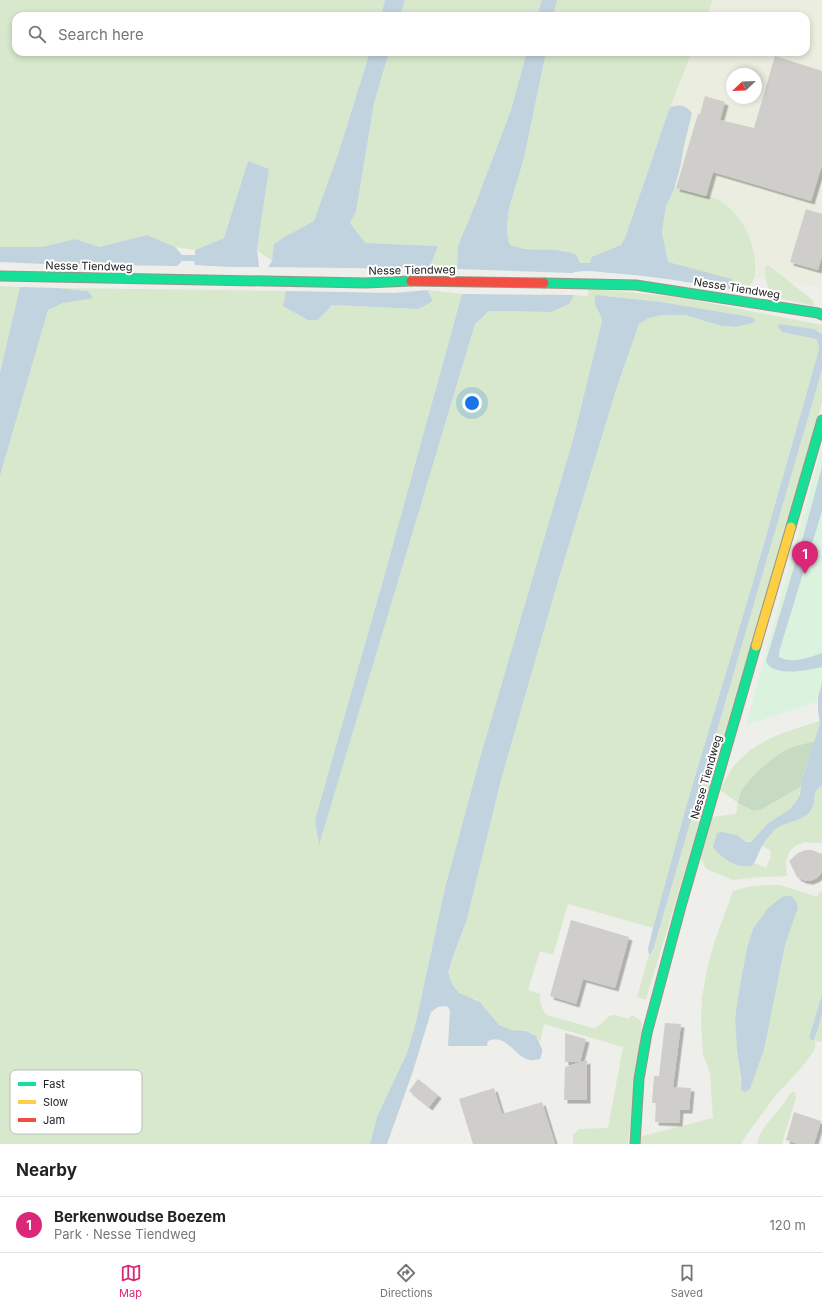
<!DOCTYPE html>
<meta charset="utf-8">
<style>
:root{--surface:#fff;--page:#f2f2f2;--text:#222;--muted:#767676;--line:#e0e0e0;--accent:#db2777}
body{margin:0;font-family:Inter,sans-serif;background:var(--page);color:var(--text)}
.compass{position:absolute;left:726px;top:68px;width:36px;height:36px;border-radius:50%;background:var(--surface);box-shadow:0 2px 6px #0003;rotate:247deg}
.you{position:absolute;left:472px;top:403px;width:14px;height:14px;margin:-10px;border:3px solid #fff;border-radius:50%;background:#1a73e8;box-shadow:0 0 0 6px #1a73e833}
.badge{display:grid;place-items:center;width:26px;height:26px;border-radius:50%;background:var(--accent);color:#fff;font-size:13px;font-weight:700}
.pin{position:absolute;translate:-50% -33px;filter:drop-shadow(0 1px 2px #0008)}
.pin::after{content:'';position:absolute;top:21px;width:14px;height:12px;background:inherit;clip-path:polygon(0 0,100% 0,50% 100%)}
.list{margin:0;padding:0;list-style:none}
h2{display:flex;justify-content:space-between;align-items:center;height:52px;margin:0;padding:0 16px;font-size:17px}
h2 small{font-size:13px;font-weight:400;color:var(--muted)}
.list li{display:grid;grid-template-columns:26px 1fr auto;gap:12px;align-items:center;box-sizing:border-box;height:56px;padding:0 16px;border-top:1px solid var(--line)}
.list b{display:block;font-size:15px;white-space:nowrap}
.list p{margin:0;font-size:13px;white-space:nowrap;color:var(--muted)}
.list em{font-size:13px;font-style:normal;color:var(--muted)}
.icon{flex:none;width:22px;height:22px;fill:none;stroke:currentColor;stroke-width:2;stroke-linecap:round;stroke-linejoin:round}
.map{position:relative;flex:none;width:822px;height:1144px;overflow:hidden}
.search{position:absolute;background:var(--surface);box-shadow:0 2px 6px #0003;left:12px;right:12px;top:12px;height:44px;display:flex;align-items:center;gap:10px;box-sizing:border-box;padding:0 14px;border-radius:12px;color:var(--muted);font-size:15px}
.sheet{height:108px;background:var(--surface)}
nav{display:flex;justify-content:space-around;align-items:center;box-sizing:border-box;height:56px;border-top:1px solid var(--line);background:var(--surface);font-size:11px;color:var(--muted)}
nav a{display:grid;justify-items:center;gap:2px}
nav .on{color:var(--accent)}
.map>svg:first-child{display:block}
.farmland{fill:#eaeddf;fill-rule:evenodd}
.grass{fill:#d7e8cc;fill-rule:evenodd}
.forest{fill:#c7dbc2}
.park{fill:#dbf2de}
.water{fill:#c0d3de}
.building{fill:#cfcecb;filter:url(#shadow)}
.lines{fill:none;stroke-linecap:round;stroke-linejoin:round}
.fast-casing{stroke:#939784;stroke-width:11}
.slow-casing{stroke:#939784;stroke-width:11}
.jam-casing{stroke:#939784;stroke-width:11}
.fast{stroke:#16e098;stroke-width:9}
.slow{stroke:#ffcf43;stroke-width:9}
.jam{stroke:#f24e42;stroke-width:9}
.labels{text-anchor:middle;stroke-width:4;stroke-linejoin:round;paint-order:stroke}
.street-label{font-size:11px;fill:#212121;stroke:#fff}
.key{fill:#fff;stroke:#bcbcbc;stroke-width:1}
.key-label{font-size:11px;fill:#212121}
</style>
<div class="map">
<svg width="822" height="1144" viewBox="0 0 822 1144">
<defs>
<filter id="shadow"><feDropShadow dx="3.5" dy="3.5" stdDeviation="0" flood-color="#0004"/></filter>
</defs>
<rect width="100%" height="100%" fill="#eeeeea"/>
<path class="farmland" d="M713,0H822V287L759,278L732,279L674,189L680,168L684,146L677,105L670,107L692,52H806V16H706ZM732,74H756V98H732Z"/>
<path class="grass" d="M0,0H385L381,16H16V52H370L338,154L314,221L286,236L274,244L272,261L258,251L257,249L269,169L248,161L224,238L195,250L175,247L147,235L99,247L75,239L42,247H0Z
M405,0H542L537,16H400Z
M557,0H713L706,16H553Z
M389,52H527L511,110L475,205L458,246L457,269H429L438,246L365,243L350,223L356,212L374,103Z
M546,52H692L670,107L625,238L621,245L612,249L590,263H579L578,259L564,250H546L518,248L510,245L508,239L507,227L509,208L524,158Z
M674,187C687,191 707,194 719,200C740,213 753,237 755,262C755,267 756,275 753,280C752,284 748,287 746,290L729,289L669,262L667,258L662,232L666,206Z
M768,265L809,297L813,301L814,306L773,297C767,287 765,279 765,268Z
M0,286L20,287L0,373Z
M56,288L286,291L308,320H318L332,305L418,309L427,290L462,294L384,577L315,820L319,844L475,324L489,311L551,312L574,295L588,296V288L684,298L822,325V334L819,331L779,324L782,332L816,339L819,346L818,353L753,582L688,800L653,928L568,904L553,955L540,951L528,990L540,994C540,1003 541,1009 547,1015L593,1028C602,1028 604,1015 615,1015C620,1016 624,1018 629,1019L630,1018L631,1015L639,1019L642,1023L628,1144H573V1135L579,1129L608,1128L623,1047L544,1024L540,1042L536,1036L531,1033L526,1031L511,1030L499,1025L488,1013L483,1005L475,999L469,998L459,993L452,984L448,973L467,919L501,780L558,581L616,390L639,324L649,318L663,315H685L722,326L735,327L755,320L751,317L661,302L596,295L598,309L602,316V321L574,436L480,758L445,888L416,1022L407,1053L377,1117L370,1144H0V476L48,310L63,303L90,299L88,291Z
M822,370V403L693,844L646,999H643L637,997L649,954H652L654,947Z
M820,721V724L815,741L800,745L782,752L756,773L745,785L739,794L762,809L802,786L797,800L790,809L767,824L753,840L746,842L737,835L753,865L754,863L766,868L771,857L770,850L762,846C767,841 770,833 776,829C786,820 803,822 811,810C817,802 811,790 822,786V843L804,842L795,846L789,852L786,862L787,876L761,877L733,880L707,869L705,867L701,858L711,817L736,814L738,803L720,790C724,783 727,776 731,770C751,741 787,731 820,721Z
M766,885H780L817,897L820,891L822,892V917L821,921H822V995L809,1037L818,1026L822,1015V1042L815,1041V1047L813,1052L802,1067L776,1095L745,1137L741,1144H639V1137L713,1118L710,1073L703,1054L701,1022L702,998L707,969L714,943L733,891L752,886ZM798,908L785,945L764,1050L750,1089L741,1090L735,1018L740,985L747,948L753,929Z
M792,1092H795L796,1098L782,1143L784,1144H757C760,1128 772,1119 781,1107C785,1102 788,1096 792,1092Z"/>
<path class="forest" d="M815,741L803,775L802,786L762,809L754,811L738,803C739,800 739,796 740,794C744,782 771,759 782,752C792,746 804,744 815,741Z"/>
<path class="park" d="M822,448V700L746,725Z"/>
<path class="water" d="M385,0H405L400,16H381Z
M542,0H557L553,16H537Z
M370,52H389L374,103L356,212L350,223L365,243L438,246L429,269L268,267L272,261L274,244L286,236L314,221L338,154Z
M527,52H546L524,158L509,208L507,227L508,239L510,245C532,254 557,245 576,255L580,263H590L592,257L621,245L625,238L670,107C680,104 686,105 692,113L684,146L680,168L674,189L666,206L662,232L667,258L669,262L675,264L732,279L733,284L729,289C690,282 651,276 611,273C598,272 584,269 572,273L457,269L458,246L475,205L511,110Z
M248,161L269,169L257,249L259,267H230L195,265L194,261H182L177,266L44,264L0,262V247H42L75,239L99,247L147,235L175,247L182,255H195V250L224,238Z
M20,287L56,288L88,291L93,297L90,299L63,303L48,310L0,476V373Z
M427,290L433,301L418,309L332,305L318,320H308L283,306L286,291L395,293Z
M462,294L574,295L569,304L551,312L489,311L475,324L319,845L315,820L384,577Z
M596,295L661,302L751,317L755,320V322L736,327L722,326L685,315H663L649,318L639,324L616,390L558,581L501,780L467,919L452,960L448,973L452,984L459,993L480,1002L499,1025L511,1030L526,1031L536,1036L542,1049V1053L540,1059C537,1059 534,1061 531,1060C515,1059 507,1032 488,1041L487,1046H448L450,1010L447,1006L438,1007L431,1012L413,1071L387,1144H370L377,1117L407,1053L416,1022L445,888L480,758L574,436L602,321C601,311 591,305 596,295Z
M779,324L814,329L822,334V370L654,947L651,954H649L648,949L653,928L688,800L753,582L818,353L819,346L816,339L782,332L778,327Z
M822,467V511L779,652V657C793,664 808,658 822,653V667C809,670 772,678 766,661L805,530Z
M822,683V786C811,790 817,802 811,810C803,822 786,821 776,829C773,831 762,845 761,848C758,854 756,860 753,865C740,871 722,858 714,849L713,847L717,833L721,832L737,835L746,842H750L753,840L767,824L790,809L797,800L800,794L803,776L820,724L818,711V698Z
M787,896H791L796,901L798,908L785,945L764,1050L750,1089L745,1092L741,1090V1079L737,1049L735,1018L740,985L747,948L753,929L768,908L782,897Z
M822,995V1015L814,1040H812L809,1037Z"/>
<path class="building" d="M775,56L822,71V165L811,201L713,172L706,196L676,188L698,114H700L705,96L725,102L720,120L754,128Z
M806,209L822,214V256L818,270L790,262Z
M805,850H812L822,854V872L817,878L810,881L803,880L797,877L789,861L798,853Z
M571,920L629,937L615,988L583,979L576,1004L550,996Z
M665,1023L681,1024L673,1087L691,1088L689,1110H680L679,1123L655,1122L656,1103H652L654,1076H659Z
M565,1033L586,1039L580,1062H565Z
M587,1060V1100H564L565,1067Z
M418,1079L438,1095L429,1107L409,1091Z
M494,1088L502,1114L542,1102L555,1144H473L459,1099Z
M794,1112L821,1121L814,1144H798L786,1140Z"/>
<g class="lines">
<defs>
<path id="fast" d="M0,276L366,283L411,281
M544,283L636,285L818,313L822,315
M791,527L822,420
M635,1144L639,1079L647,1033L681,906L756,646"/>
<path id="slow" d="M756,646L791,527"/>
<path id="jam" d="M411,281L544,283"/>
</defs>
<use href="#fast" class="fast-casing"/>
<use href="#slow" class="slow-casing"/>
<use href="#jam" class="jam-casing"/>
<use href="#fast" class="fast"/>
<use href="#slow" class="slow"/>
<use href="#jam" class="jam"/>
</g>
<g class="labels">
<g class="street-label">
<text transform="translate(89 266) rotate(1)" y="4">Nesse Tiendweg</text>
<text transform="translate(412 270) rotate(-1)" y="4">Nesse Tiendweg</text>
<text transform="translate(737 288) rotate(9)" y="4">Nesse Tiendweg</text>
<text transform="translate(706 777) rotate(-74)" y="4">Nesse Tiendweg</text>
</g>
</g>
<rect x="10" y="1070" width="132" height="64" rx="6" class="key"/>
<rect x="18" y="1082" width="18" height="4" fill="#16e098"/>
<rect x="18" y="1100" width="18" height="4" fill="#ffcf43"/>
<rect x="18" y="1118" width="18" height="4" fill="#f24e42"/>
<g class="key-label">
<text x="43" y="1088">Fast</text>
<text x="43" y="1106">Slow</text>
<text x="43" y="1124">Jam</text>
</g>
</svg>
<svg class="compass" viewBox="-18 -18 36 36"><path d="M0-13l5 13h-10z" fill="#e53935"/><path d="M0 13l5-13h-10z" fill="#767676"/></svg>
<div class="you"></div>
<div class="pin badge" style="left:805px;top:574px">1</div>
<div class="search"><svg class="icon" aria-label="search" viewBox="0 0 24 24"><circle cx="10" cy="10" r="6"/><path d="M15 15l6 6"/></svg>Search here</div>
</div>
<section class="sheet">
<h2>Nearby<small></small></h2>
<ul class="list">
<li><span class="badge">1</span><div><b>Berkenwoudse Boezem</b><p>Park · Nesse Tiendweg</p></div><em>120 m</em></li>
</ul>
</section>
<nav>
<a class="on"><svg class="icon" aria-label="map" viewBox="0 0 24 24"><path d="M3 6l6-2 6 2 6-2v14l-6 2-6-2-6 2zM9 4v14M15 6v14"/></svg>Map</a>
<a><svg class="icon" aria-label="directions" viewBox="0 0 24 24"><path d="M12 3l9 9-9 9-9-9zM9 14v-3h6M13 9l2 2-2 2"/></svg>Directions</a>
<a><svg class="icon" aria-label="saved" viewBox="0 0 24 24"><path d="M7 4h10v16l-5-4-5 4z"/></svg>Saved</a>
</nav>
